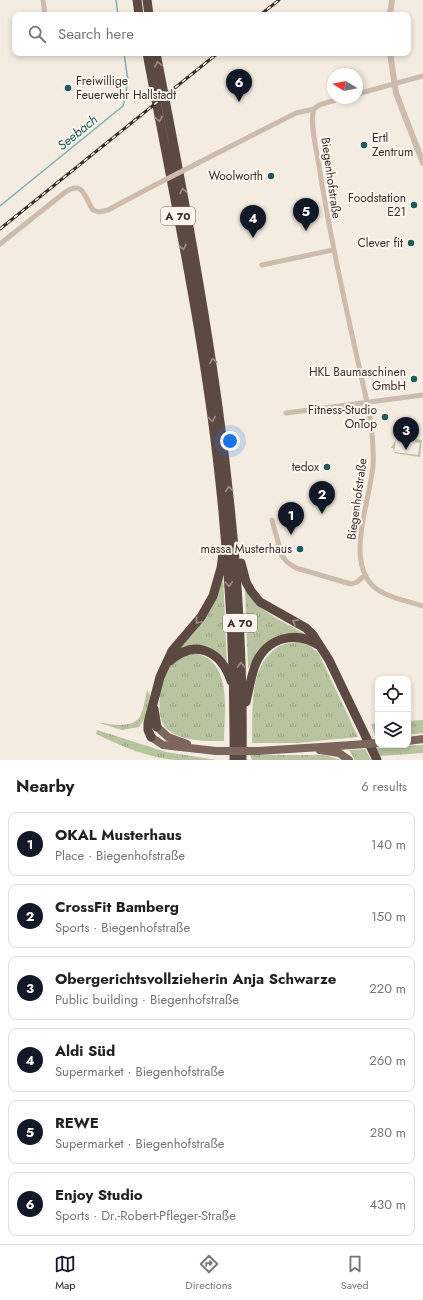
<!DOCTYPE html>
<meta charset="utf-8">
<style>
:root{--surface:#fff;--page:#f2f2f2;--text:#202124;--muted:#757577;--line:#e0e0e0;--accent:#111827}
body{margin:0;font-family:Jost,sans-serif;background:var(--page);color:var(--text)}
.controls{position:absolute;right:12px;bottom:12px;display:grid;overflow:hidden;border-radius:8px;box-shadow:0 2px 6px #0003}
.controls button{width:36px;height:36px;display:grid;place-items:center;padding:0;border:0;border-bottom:1px solid var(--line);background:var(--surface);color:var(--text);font:20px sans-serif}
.compass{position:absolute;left:327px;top:68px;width:36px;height:36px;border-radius:50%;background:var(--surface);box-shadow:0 2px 6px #0003;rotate:280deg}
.you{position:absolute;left:230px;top:441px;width:14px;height:14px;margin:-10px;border:3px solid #fff;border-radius:50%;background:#1a73e8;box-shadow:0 0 0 6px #1a73e833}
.badge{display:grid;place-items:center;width:26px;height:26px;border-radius:50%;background:var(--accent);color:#fff;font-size:13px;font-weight:700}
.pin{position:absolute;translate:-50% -33px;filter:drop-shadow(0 1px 2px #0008)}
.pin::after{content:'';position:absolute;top:21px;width:14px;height:12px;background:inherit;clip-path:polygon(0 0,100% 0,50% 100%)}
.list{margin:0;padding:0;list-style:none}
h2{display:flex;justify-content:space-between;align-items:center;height:52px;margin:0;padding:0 16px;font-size:17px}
h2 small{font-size:13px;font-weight:400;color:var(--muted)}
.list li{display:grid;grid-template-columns:26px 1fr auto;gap:12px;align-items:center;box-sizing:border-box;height:64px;margin:0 8px 8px;padding:0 8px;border:1px solid var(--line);border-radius:8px}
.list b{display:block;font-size:15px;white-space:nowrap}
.list p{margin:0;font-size:13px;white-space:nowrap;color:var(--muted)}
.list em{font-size:13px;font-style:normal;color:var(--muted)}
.icon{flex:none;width:22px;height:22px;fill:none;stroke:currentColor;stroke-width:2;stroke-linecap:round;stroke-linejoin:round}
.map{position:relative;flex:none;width:423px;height:760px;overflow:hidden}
.search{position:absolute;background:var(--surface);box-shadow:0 2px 6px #0003;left:12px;right:12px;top:12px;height:44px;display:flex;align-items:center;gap:10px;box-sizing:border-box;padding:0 14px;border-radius:8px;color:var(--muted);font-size:15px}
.sheet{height:484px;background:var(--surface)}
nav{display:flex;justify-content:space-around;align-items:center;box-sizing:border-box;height:56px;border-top:1px solid var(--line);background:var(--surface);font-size:11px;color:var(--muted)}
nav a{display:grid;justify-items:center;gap:2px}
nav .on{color:var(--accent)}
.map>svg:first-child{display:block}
.grass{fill:url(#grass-tufts)}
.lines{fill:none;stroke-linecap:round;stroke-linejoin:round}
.stream{stroke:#7fb0b2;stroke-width:1.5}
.minor{stroke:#cdbbac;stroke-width:5}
.tertiary{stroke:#cdbbac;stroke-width:6}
.primary{stroke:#7d675c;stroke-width:8}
.motorway{stroke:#5c4a42;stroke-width:9}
.rail-casing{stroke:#3b302b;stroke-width:3}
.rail{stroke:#fbf5ee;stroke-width:1.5;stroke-dasharray:4.5;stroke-linecap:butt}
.minor-bridge{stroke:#cdbbac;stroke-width:5}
.primary-bridge{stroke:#7d675c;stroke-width:8}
.oneway{stroke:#9c8e87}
.poi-dot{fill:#1f5a5e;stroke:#fbf5ee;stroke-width:1.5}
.labels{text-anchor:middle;stroke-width:4;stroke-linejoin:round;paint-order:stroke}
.shield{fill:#fbf5ee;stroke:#756b66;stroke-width:1}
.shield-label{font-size:11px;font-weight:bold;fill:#3b302b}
.poi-label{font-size:12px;fill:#3b302b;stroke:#fbf5ee;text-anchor:end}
.street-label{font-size:12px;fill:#3b302b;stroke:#fbf5ee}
.water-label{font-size:13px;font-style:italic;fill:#1f5a5e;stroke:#fbf5ee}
</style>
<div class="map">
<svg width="423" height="760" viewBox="0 0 423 760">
<defs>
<pattern id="grass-tufts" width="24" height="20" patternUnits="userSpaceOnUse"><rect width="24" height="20" fill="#b8c4a0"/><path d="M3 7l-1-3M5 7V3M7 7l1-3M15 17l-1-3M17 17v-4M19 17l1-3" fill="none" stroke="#97a083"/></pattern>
</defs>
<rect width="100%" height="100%" fill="#f4ebe1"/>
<path class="grass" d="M415,439L422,440L420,457L394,453L393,448H391L396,440L394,452L418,455L420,443L415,442Z
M223,575L227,664L218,655L176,652Z
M245,590C262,614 282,621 307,635C287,631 270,635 258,652C254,657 253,665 248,668Z
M299,642L310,646L319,654L358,737L298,743H252C253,713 248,670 275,649C282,643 291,643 299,642Z
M192,653C234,658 224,711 224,741C205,741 184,742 168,730C152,719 161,671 175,660C180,657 187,655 192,653Z
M147,690L150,696L146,716L139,727L122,730L96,722C108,724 131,729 139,718C144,711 145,698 147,690Z
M423,720V733L408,735V721Z
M378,723V738H376L371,724Z
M97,730L166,752L217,760C204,760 190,760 176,760C148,758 121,746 96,734Z
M423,745V753L380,756L376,748Z
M365,749L371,760H355L349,750Z
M250,755H324L341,760H252Z"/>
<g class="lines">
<path class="stream" d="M116,0L118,15
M0,206L123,106L128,81L124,53"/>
<path class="minor" d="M43,0L45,15
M357,94L423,76
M314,109C309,121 317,152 319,166C332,249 351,330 369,411C372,430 374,448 373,466C370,500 346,558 372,585C384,597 407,601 423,606
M198,163L296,113L314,109L319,105L342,98
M0,244L64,193C84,179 84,197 93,210L99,212L108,210L155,185
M262,265L333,250
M286,413L423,395
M272,520L282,556L287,562L296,568L351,584L357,582L365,575"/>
<path class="tertiary" d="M390,15L392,0
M390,53L396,93L423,163"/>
<path class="primary" d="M157,727L168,737L187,744
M151,737L163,745L216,751
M408,741L423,739
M320,750L339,753L349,760
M258,751L352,745"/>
<path class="motorway" d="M137,0L139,15
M147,0L149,15
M147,53C172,187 201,321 217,456C229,557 235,658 234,760
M156,53C202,289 246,519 242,760
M241,563L246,582L251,591L260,602L306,628L313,635L329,660L377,760
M170,661C195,638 221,651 231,681
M246,702C249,689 251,676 256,663C268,637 296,630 320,646
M154,709L157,727
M151,737L148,730V723L160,677L172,651L201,617L213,596L221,568L223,553"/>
<defs>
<path id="rail" d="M260,15L279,0
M0,229L218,53"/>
</defs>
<use href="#rail" class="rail-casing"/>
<use href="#rail" class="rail"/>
<path class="minor-bridge" d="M155,185L198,163"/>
<path class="primary-bridge" d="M352,745L378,743
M216,751H258"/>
</g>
<defs><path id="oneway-chevron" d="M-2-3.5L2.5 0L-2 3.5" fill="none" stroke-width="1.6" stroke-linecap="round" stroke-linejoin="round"/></defs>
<g class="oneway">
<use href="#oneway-chevron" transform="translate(158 64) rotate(-101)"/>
<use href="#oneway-chevron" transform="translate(159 119) rotate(79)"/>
<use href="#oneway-chevron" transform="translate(183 191) rotate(-101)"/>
<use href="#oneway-chevron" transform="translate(183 247) rotate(80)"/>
<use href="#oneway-chevron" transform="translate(213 361) rotate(-99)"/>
<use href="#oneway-chevron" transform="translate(212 419) rotate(82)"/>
<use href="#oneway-chevron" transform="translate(229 489) rotate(-96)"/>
<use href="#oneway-chevron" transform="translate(229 584) rotate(86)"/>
<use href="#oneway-chevron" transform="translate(198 621) rotate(130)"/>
<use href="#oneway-chevron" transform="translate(295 622) rotate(-152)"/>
<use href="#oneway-chevron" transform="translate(241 665) rotate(-92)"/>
</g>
<g class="poi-dot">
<circle cx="68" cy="88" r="4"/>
<circle cx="364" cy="145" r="4"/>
<circle cx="271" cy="176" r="4"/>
<circle cx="414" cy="205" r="4"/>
<circle cx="411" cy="243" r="4"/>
<circle cx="414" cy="379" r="4"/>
<circle cx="385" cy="417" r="4"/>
<circle cx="327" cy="467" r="4"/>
<circle cx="300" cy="549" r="4"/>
</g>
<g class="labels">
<g class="shield">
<rect x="161" y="207" width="34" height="18" rx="3"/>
<rect x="223" y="614" width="34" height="18" rx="3"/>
</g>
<g class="shield-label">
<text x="178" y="220">A 70</text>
<text x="240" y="627">A 70</text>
</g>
<g class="poi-label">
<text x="76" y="85" text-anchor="start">Freiwillige<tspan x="76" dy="14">Feuerwehr Hallstadt</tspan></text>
<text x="372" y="142" text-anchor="start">Ertl<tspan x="372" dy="14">Zentrum</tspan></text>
<text x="263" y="180">Woolworth</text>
<text x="406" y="202">Foodstation<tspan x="406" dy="14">E21</tspan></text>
<text x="403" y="247">Clever fit</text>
<text x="406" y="376">HKL Baumaschinen<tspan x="406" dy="14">GmbH</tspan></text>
<text x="377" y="414">Fitness-Studio<tspan x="377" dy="14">OnTop</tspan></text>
<text x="319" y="471">tedox</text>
<text x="292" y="553">massa Musterhaus</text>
</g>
<g class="street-label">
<text transform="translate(331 178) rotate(82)" y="4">Biegenhofstraße</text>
<text transform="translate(357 499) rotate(-82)" y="4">Biegenhofstraße</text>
</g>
<g class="water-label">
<text transform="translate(77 132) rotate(-39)" y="5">Seebach</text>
</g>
</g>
</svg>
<div class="controls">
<button><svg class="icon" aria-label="locate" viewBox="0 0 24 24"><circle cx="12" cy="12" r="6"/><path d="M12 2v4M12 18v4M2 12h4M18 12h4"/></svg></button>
<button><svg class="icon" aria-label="layers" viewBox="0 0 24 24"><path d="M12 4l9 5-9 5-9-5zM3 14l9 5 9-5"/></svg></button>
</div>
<svg class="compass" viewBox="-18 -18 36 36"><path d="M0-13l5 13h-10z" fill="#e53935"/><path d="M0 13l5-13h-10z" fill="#757577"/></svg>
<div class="you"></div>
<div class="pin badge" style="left:291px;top:535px">1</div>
<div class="pin badge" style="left:322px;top:514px">2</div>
<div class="pin badge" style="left:406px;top:450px">3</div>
<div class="pin badge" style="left:253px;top:238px">4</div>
<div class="pin badge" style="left:306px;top:231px">5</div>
<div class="pin badge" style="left:239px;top:102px">6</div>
<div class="search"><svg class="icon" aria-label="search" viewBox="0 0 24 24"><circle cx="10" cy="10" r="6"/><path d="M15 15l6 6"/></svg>Search here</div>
</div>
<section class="sheet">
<h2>Nearby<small>6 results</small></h2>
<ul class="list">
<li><span class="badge">1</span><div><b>OKAL Musterhaus</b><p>Place · Biegenhofstraße</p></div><em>140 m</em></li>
<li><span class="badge">2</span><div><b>CrossFit Bamberg</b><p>Sports · Biegenhofstraße</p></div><em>150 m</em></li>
<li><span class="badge">3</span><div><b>Obergerichtsvollzieherin Anja Schwarze</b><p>Public building · Biegenhofstraße</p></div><em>220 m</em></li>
<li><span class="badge">4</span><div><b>Aldi Süd</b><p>Supermarket · Biegenhofstraße</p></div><em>260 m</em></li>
<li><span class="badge">5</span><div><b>REWE</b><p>Supermarket · Biegenhofstraße</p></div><em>280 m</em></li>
<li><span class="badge">6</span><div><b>Enjoy Studio</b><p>Sports · Dr.-Robert-Pfleger-Straße</p></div><em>430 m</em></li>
</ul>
</section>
<nav>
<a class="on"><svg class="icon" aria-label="map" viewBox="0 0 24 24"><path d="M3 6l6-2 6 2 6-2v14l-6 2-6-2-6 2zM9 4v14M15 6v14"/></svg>Map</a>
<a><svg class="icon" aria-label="directions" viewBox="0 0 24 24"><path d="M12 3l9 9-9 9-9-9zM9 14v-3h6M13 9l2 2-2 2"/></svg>Directions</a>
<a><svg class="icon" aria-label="saved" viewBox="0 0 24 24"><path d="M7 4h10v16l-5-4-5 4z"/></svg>Saved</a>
</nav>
